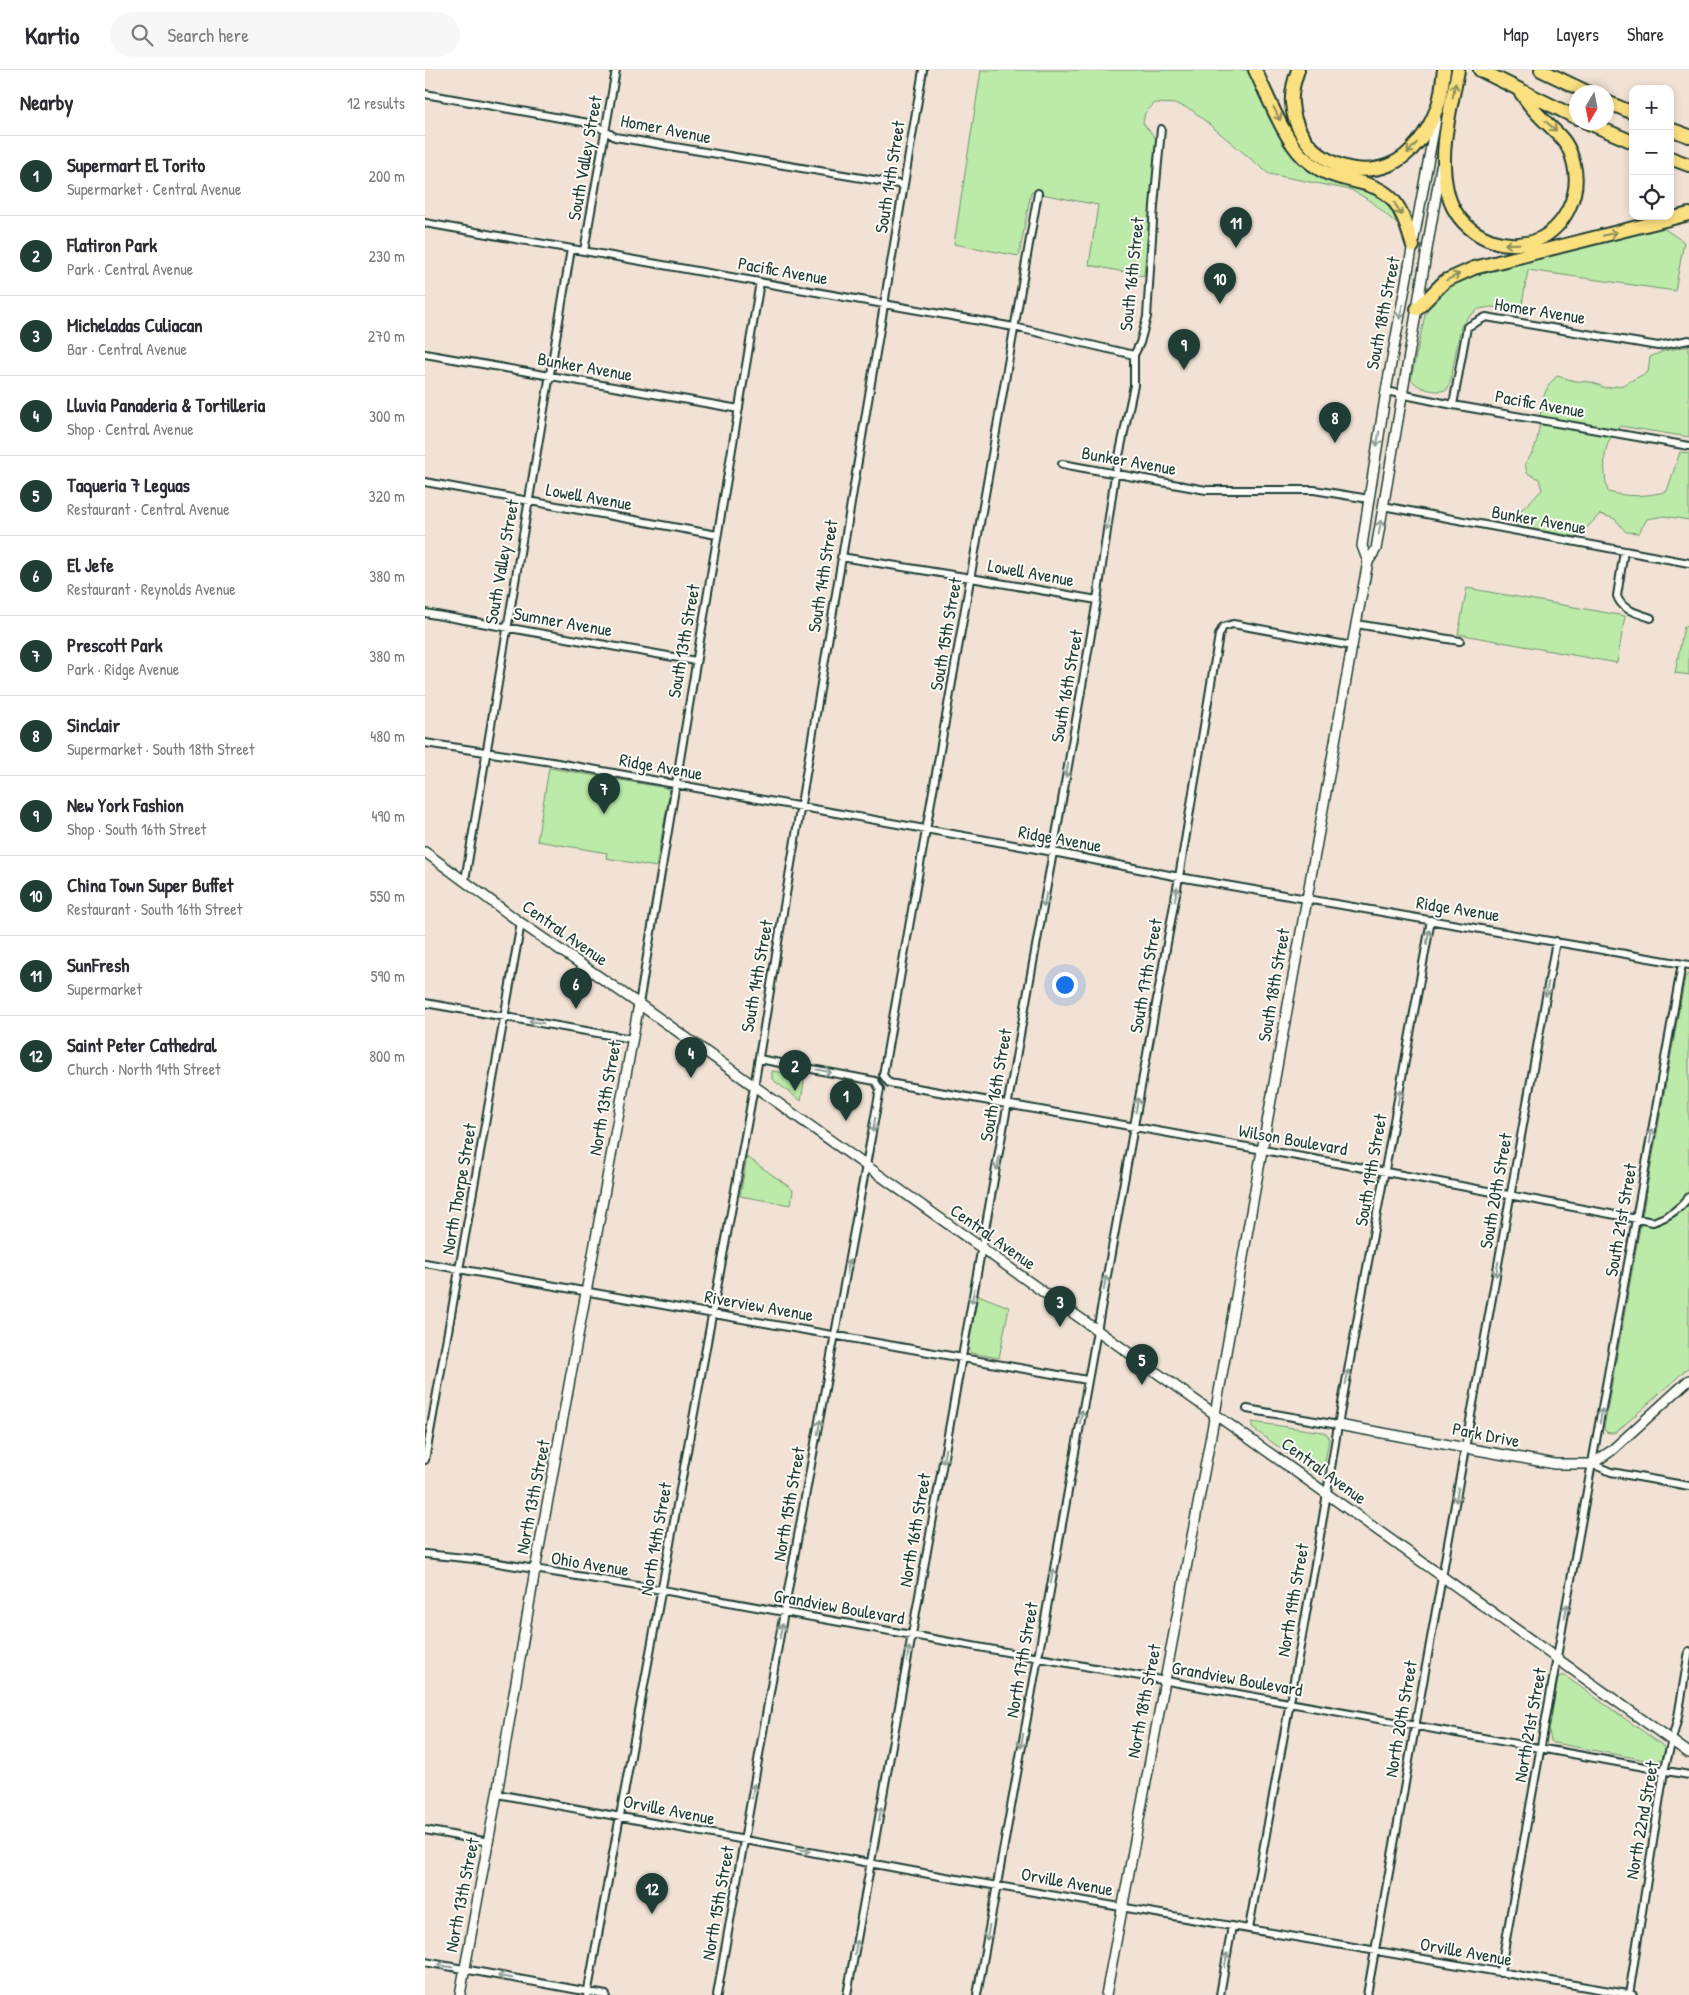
<!DOCTYPE html>
<meta charset="utf-8">
<style>
:root{--surface:#fff;--page:#f7f7f7;--text:#2b2b33;--muted:#7c7c81;--line:#e1e1e2;--accent:#1f3d34}
body{margin:0;font-family:"Patrick Hand",sans-serif;background:var(--page);color:var(--text)}
.controls{position:absolute;right:15px;top:15px;display:grid;overflow:hidden;border-radius:10px;box-shadow:0 2px 8px #0003}
.controls button{width:45px;height:45px;display:grid;place-items:center;padding:0;border:0;border-bottom:1px solid var(--line);background:var(--surface);color:var(--text);font:25px sans-serif}
.compass{position:absolute;left:1144px;top:15px;width:45px;height:45px;border-radius:50%;background:var(--surface);box-shadow:0 2px 8px #0003;rotate:190deg}
.you{position:absolute;left:639px;top:914px;width:18px;height:18px;margin:-12px;border:4px solid #fff;border-radius:50%;background:#1a73e8;box-shadow:0 0 0 8px #1a73e833}
.badge{display:grid;place-items:center;width:32px;height:32px;border-radius:50%;background:var(--accent);color:#fff;font-size:16px;font-weight:700}
.pin{position:absolute;translate:-50% -41px;filter:drop-shadow(0 1px 2px #0008)}
.pin::after{content:'';position:absolute;top:26px;width:18px;height:15px;background:inherit;clip-path:polygon(0 0,100% 0,50% 100%)}
.list{margin:0;padding:0;list-style:none}
h2{display:flex;justify-content:space-between;align-items:center;height:65px;margin:0;padding:0 20px;font-size:21px}
h2 small{font-size:16px;font-weight:400;color:var(--muted)}
.list li{display:grid;grid-template-columns:32px 1fr auto;gap:15px;align-items:center;box-sizing:border-box;height:80px;padding:0 20px;border-top:1px solid var(--line)}
.list b{display:block;font-size:19px;white-space:nowrap}
.list p{margin:0;font-size:16px;white-space:nowrap;color:var(--muted)}
.list em{font-size:16px;font-style:normal;color:var(--muted)}
.icon{flex:none;width:28px;height:28px;fill:none;stroke:currentColor;stroke-width:2;stroke-linecap:round;stroke-linejoin:round}
.map{position:relative;flex:none;width:1264px;height:1925px;overflow:hidden}
header{display:flex;align-items:center;gap:30px;box-sizing:border-box;height:70px;padding:0 25px;background:var(--surface);border-bottom:1px solid var(--line)}
header strong{font-size:24px}
nav{display:flex;gap:28px;margin-inline-start:auto;font-size:18px}
.search{width:350px;height:45px;background:var(--page);display:flex;align-items:center;gap:12px;box-sizing:border-box;padding:0 18px;border-radius:28px;color:var(--muted);font-size:19px}
main{display:flex}
aside{flex:1;background:var(--surface)}
.map>svg:first-child{display:block}
.green{fill:#bceaa9;stroke:#6e946e}
.lines{fill:none;stroke-linecap:round;stroke-linejoin:round}
.minor-casing{stroke:#1f3d34;stroke-width:10}
.tertiary-casing{stroke:#1f3d34;stroke-width:12}
.secondary-casing{stroke:#1f3d34;stroke-width:12}
.motorway-casing{stroke:#1f3d34;stroke-width:16}
.minor{stroke:#fdfcf7;stroke-width:6}
.tertiary{stroke:#fdfcf7;stroke-width:9}
.secondary{stroke:#fdfcf7;stroke-width:9}
.motorway{stroke:#fbe080;stroke-width:12}
.oneway{stroke:#8d8e5a}
.oneway2{stroke:#8e9c96}
.labels{text-anchor:middle;stroke-width:4;stroke-linejoin:round;paint-order:stroke}
.street-label{font-size:18px;fill:#1f3d34;stroke:#fdfcf7}
</style>
<header>
<strong>Kartio</strong>
<div class="search"><svg class="icon" aria-label="search" viewBox="0 0 24 24"><circle cx="10" cy="10" r="6"/><path d="M15 15l6 6"/></svg>Search here</div>
<nav><a>Map</a><a>Layers</a><a>Share</a></nav>
</header>
<main>
<aside>
<h2>Nearby<small>12 results</small></h2>
<ul class="list">
<li><span class="badge">1</span><div><b>Supermart El Torito</b><p>Supermarket · Central Avenue</p></div><em>200 m</em></li>
<li><span class="badge">2</span><div><b>Flatiron Park</b><p>Park · Central Avenue</p></div><em>230 m</em></li>
<li><span class="badge">3</span><div><b>Micheladas Culiacan</b><p>Bar · Central Avenue</p></div><em>270 m</em></li>
<li><span class="badge">4</span><div><b>Lluvia Panaderia &amp; Tortilleria</b><p>Shop · Central Avenue</p></div><em>300 m</em></li>
<li><span class="badge">5</span><div><b>Taqueria 7 Leguas</b><p>Restaurant · Central Avenue</p></div><em>320 m</em></li>
<li><span class="badge">6</span><div><b>El Jefe</b><p>Restaurant · Reynolds Avenue</p></div><em>380 m</em></li>
<li><span class="badge">7</span><div><b>Prescott Park</b><p>Park · Ridge Avenue</p></div><em>380 m</em></li>
<li><span class="badge">8</span><div><b>Sinclair</b><p>Supermarket · South 18th Street</p></div><em>480 m</em></li>
<li><span class="badge">9</span><div><b>New York Fashion</b><p>Shop · South 16th Street</p></div><em>490 m</em></li>
<li><span class="badge">10</span><div><b>China Town Super Buffet</b><p>Restaurant · South 16th Street</p></div><em>550 m</em></li>
<li><span class="badge">11</span><div><b>SunFresh</b><p>Supermarket</p></div><em>590 m</em></li>
<li><span class="badge">12</span><div><b>Saint Peter Cathedral</b><p>Church · North 14th Street</p></div><em>800 m</em></li>
</ul>
</aside>
<div class="map">
<svg width="1264" height="1925" viewBox="0 0 1264 1925">
<rect width="100%" height="100%" fill="#f1e2d5"/>
<filter id="ink" filterUnits="userSpaceOnUse"><feTurbulence type="fractalNoise" baseFrequency=".02" numOctaves="2"/><feDisplacementMap in="SourceGraphic" scale="10" xChannelSelector="R" yChannelSelector="G"/><feConvolveMatrix kernelMatrix="1 2 1 2 8 2 1 2 1" color-interpolation-filters="sRGB"/></filter>
<g filter="url(#ink)">
<path class="green" d="M556,0H823L859,76L877,96L901,110L945,121L958,128L965,135L976,154L974,156L946,131L926,120L844,104L767,40L752,34L730,33L720,43L718,53L731,69L719,206L664,195L673,135L606,122L594,186L529,174Z
M1238,158L1259,172L1250,221L1103,200L1096,240L1066,237L1054,239L1043,247L1036,256L1025,313L1022,320C1010,323 993,319 986,309L1000,245L1006,232L1019,218L1037,209L1148,179Z
M1264,276V367L1195,356C1191,360 1187,364 1185,369C1177,383 1179,407 1183,422C1202,427 1223,427 1242,421L1255,382L1264,383V450L1239,446L1222,449L1214,463L1201,462L1190,449L1175,444L1153,467L1092,456L1095,441L1117,420L1114,409L1102,403L1100,393C1125,366 1104,331 1132,306L1150,311L1166,312L1181,318L1198,315L1223,302L1225,287L1239,281Z
M1042,518L1200,546L1192,593L1033,564Z
M1259,556L1264,557V605L1250,603Z
M124,698L242,718L245,720L231,797L181,788L182,783L112,771Z
M1264,903V1297L1195,1359C1190,1363 1187,1364 1181,1362L1179,1358L1260,907Z
M347,1001L380,1006L376,1031L347,1009Z
M322,1087L366,1118L368,1121L366,1135L315,1126Z
M553,1225L584,1237L574,1288L546,1283L543,1279Z
M827,1352L898,1362L903,1365L904,1369L899,1398L896,1401H887L827,1358Z
M1135,1606H1140L1237,1675L1240,1679L1237,1689L1233,1691H1226L1129,1673L1126,1671L1124,1661L1133,1608Z"/>
<g class="lines">
<defs>
<path id="minor" d="M0,24L169,54L190,67L479,115
M613,123L458,1005L464,1013L961,1102L1228,1152C1243,1147 1255,1139 1264,1127
M0,153L589,257L709,285
M159,181L191,0
M0,284L314,339
M961,321L1028,335L1264,376
M1028,335L1042,257L1061,247L1233,276L1264,270
M637,394L781,420H889L944,429
M0,412L292,465
M958,436L1264,493
M1199,481L1192,526C1197,541 1213,543 1226,548
M416,487L546,508L672,530
M0,543L271,591
M931,554L1035,571
M0,673L127,692L628,782L754,807L1264,895
M40,810L146,179
M0,933L207,969
M214,934L335,212
M0,1193L662,1310
M822,1339L913,1355
M0,1390L96,853
M1167,1394L1186,1402L1264,1416
M0,1484L49,1489L237,1520L1264,1705
M72,1724L509,1805L1208,1925
M0,1760L64,1772
M824,1858L894,1472L913,1355L1006,850
M0,1892L181,1925
M1075,1903L1257,894
M162,1925L329,1017L498,0
M292,1925L359,1542L455,1019L450,1011L334,989
M422,1925L628,782L672,530L690,405L709,315V285L715,273L722,247L729,136L736,59
M552,1925L754,807L794,565L798,557L808,554L927,576
M795,1925L807,1856
M942,1925L1131,871
M1204,1925L1239,1701L1253,1647L1264,1581"/>
<path id="tertiary" d="M35,1925L72,1724L110,1500L214,934"/>
<path id="secondary" d="M943,492L937,476L944,429L961,321L1011,49
M0,782L96,853L214,934L853,1389L1264,1683
M913,1355L1130,1394H1167L1186,1381L1264,1310
M681,1925L790,1344L931,554L943,492L951,479L1016,97"/>
<path id="motorway" d="M830,0C842,24 859,69 878,87C887,95 898,103 910,106C931,113 954,113 969,131C979,144 983,161 988,176
M873,0C869,11 866,22 867,33C870,81 921,112 964,95C987,86 1004,60 1012,38C1017,26 1017,12 1019,0
M1033,0C1026,39 1013,80 1022,120C1029,154 1060,176 1093,174C1099,173 1107,173 1112,170C1140,158 1156,124 1149,95C1143,66 1128,62 1110,41C1104,35 1099,27 1094,20
M1055,0L1152,48
M1116,0L1162,22
M1182,32L1208,43
M1161,52L1208,72
M1245,59L1264,66
M1245,88L1264,95
M992,239L1020,211L1049,198L1264,144"/>
</defs>
<use href="#minor" class="minor-casing"/>
<use href="#tertiary" class="tertiary-casing"/>
<use href="#secondary" class="secondary-casing"/>
<use href="#motorway" class="motorway-casing"/>
<use href="#minor" class="minor"/>
<use href="#tertiary" class="tertiary"/>
<use href="#secondary" class="secondary"/>
<use href="#motorway" class="motorway"/>
</g>
<defs><path id="oneway-shaft" d="M-6 0H5M1.5-3L5.5 0L1.5 3" fill="none" stroke-width="1.6" stroke-linecap="round" stroke-linejoin="round" transform="scale(1.25)"/></defs>
<g class="oneway">
<use href="#oneway-shaft" transform="translate(1029 20) rotate(-80)"/>
<use href="#oneway-shaft" transform="translate(852 44) rotate(63)"/>
<use href="#oneway-shaft" transform="translate(1126 56) rotate(42)"/>
<use href="#oneway-shaft" transform="translate(987 78) rotate(133)"/>
<use href="#oneway-shaft" transform="translate(973 139) rotate(60)"/>
<use href="#oneway-shaft" transform="translate(1185 164) rotate(-14)"/>
<use href="#oneway-shaft" transform="translate(1087 174) rotate(179)"/>
<use href="#oneway-shaft" transform="translate(1028 207) rotate(-26)"/>
</g>
<g class="oneway2">
<use href="#oneway-shaft" transform="translate(976 242) rotate(101)"/>
<use href="#oneway-shaft" transform="translate(953 369) rotate(99)"/>
<use href="#oneway-shaft" transform="translate(683 453) rotate(98)"/>
<use href="#oneway-shaft" transform="translate(955 457) rotate(-80)"/>
<use href="#oneway-shaft" transform="translate(642 700) rotate(100)"/>
<use href="#oneway-shaft" transform="translate(751 824) rotate(-80)"/>
<use href="#oneway-shaft" transform="translate(620 830) rotate(100)"/>
<use href="#oneway-shaft" transform="translate(1003 867) rotate(-80)"/>
<use href="#oneway-shaft" transform="translate(1122 919) rotate(100)"/>
<use href="#oneway-shaft" transform="translate(111 952) rotate(-170)"/>
<use href="#oneway-shaft" transform="translate(399 1001) rotate(11)"/>
<use href="#oneway-shaft" transform="translate(974 1027) rotate(-80)"/>
<use href="#oneway-shaft" transform="translate(712 1035) rotate(-80)"/>
<use href="#oneway-shaft" transform="translate(449 1055) rotate(100)"/>
<use href="#oneway-shaft" transform="translate(1226 1066) rotate(-80)"/>
<use href="#oneway-shaft" transform="translate(573 1093) rotate(101)"/>
<use href="#oneway-shaft" transform="translate(423 1197) rotate(-80)"/>
<use href="#oneway-shaft" transform="translate(1072 1199) rotate(100)"/>
<use href="#oneway-shaft" transform="translate(680 1213) rotate(-80)"/>
<use href="#oneway-shaft" transform="translate(548 1226) rotate(101)"/>
<use href="#oneway-shaft" transform="translate(922 1307) rotate(-79)"/>
<use href="#oneway-shaft" transform="translate(1176 1346) rotate(-80)"/>
<use href="#oneway-shaft" transform="translate(656 1347) rotate(-80)"/>
<use href="#oneway-shaft" transform="translate(394 1357) rotate(-80)"/>
<use href="#oneway-shaft" transform="translate(519 1386) rotate(100)"/>
<use href="#oneway-shaft" transform="translate(1032 1425) rotate(100)"/>
<use href="#oneway-shaft" transform="translate(627 1506) rotate(-80)"/>
<use href="#oneway-shaft" transform="translate(1141 1541) rotate(-80)"/>
<use href="#oneway-shaft" transform="translate(356 1561) rotate(-80)"/>
<use href="#oneway-shaft" transform="translate(483 1584) rotate(-80)"/>
<use href="#oneway-shaft" transform="translate(597 1671) rotate(100)"/>
<use href="#oneway-shaft" transform="translate(328 1721) rotate(-80)"/>
<use href="#oneway-shaft" transform="translate(455 1744) rotate(-80)"/>
<use href="#oneway-shaft" transform="translate(378 1780) rotate(10)"/>
<use href="#oneway-shaft" transform="translate(563 1863) rotate(100)"/>
<use href="#oneway-shaft" transform="translate(431 1877) rotate(-80)"/>
<use href="#oneway-shaft" transform="translate(801 1890) rotate(-80)"/>
<use href="#oneway-shaft" transform="translate(20 1896) rotate(-170)"/>
<use href="#oneway-shaft" transform="translate(80 1907) rotate(-170)"/>
</g>
</g>
<g class="labels">
<g class="street-label">
<text transform="translate(241 59) rotate(11)" y="6">Homer Avenue</text>
<text transform="translate(160 88) rotate(-80)" y="6">South Valley Street</text>
<text transform="translate(465 107) rotate(-81)" y="6">South 14th Street</text>
<text transform="translate(358 201) rotate(10)" y="6">Pacific Avenue</text>
<text transform="translate(707 204) rotate(-84)" y="6">South 16th Street</text>
<text transform="translate(1115 241) rotate(9)" y="6">Homer Avenue</text>
<text transform="translate(958 243) rotate(-79)" y="6">South 18th Street</text>
<text transform="translate(160 297) rotate(10)" y="6">Bunker Avenue</text>
<text transform="translate(1115 334) rotate(10)" y="6">Pacific Avenue</text>
<text transform="translate(704 391) rotate(10)" y="6">Bunker Avenue</text>
<text transform="translate(164 427) rotate(10)" y="6">Lowell Avenue</text>
<text transform="translate(1114 450) rotate(10)" y="6">Bunker Avenue</text>
<text transform="translate(77 492) rotate(-80)" y="6">South Valley Street</text>
<text transform="translate(606 503) rotate(10)" y="6">Lowell Avenue</text>
<text transform="translate(398 506) rotate(-81)" y="6">South 14th Street</text>
<text transform="translate(138 552) rotate(10)" y="6">Sumner Avenue</text>
<text transform="translate(521 564) rotate(-80)" y="6">South 15th Street</text>
<text transform="translate(259 571) rotate(-80)" y="6">South 13th Street</text>
<text transform="translate(642 616) rotate(-80)" y="6">South 16th Street</text>
<text transform="translate(236 697) rotate(10)" y="6">Ridge Avenue</text>
<text transform="translate(635 769) rotate(10)" y="6">Ridge Avenue</text>
<text transform="translate(1033 839) rotate(9)" y="6">Ridge Avenue</text>
<text transform="translate(140 863) rotate(35)" y="6">Central Avenue</text>
<text transform="translate(332 906) rotate(-80)" y="6">South 14th Street</text>
<text transform="translate(721 906) rotate(-80)" y="6">South 17th Street</text>
<text transform="translate(849 915) rotate(-80)" y="6">South 18th Street</text>
<text transform="translate(571 1015) rotate(-80)" y="6">South 16th Street</text>
<text transform="translate(180 1028) rotate(-80)" y="6">North 13th Street</text>
<text transform="translate(868 1070) rotate(10)" y="6">Wilson Boulevard</text>
<text transform="translate(946 1100) rotate(-80)" y="6">South 19th Street</text>
<text transform="translate(34 1119) rotate(-80)" y="6">North Thorpe Street</text>
<text transform="translate(1071 1121) rotate(-80)" y="6">South 20th Street</text>
<text transform="translate(1196 1150) rotate(-80)" y="6">South 21st Street</text>
<text transform="translate(568 1167) rotate(35)" y="6">Central Avenue</text>
<text transform="translate(334 1236) rotate(10)" y="6">Riverview Avenue</text>
<text transform="translate(1061 1365) rotate(11)" y="6">Park Drive</text>
<text transform="translate(899 1401) rotate(36)" y="6">Central Avenue</text>
<text transform="translate(108 1427) rotate(-79)" y="6">North 13th Street</text>
<text transform="translate(364 1434) rotate(-80)" y="6">North 15th Street</text>
<text transform="translate(490 1460) rotate(-80)" y="6">North 16th Street</text>
<text transform="translate(231 1469) rotate(-80)" y="6">North 14th Street</text>
<text transform="translate(165 1494) rotate(9)" y="6">Ohio Avenue</text>
<text transform="translate(868 1530) rotate(-80)" y="6">North 19th Street</text>
<text transform="translate(414 1537) rotate(10)" y="6">Grandview Boulevard</text>
<text transform="translate(597 1590) rotate(-80)" y="6">North 17th Street</text>
<text transform="translate(812 1609) rotate(10)" y="6">Grandview Boulevard</text>
<text transform="translate(719 1631) rotate(-79)" y="6">North 18th Street</text>
<text transform="translate(976 1649) rotate(-80)" y="6">North 20th Street</text>
<text transform="translate(1105 1655) rotate(-80)" y="6">North 21st Street</text>
<text transform="translate(244 1740) rotate(11)" y="6">Orville Avenue</text>
<text transform="translate(1217 1750) rotate(-80)" y="6">North 22nd Street</text>
<text transform="translate(642 1812) rotate(10)" y="6">Orville Avenue</text>
<text transform="translate(37 1825) rotate(-79)" y="6">North 13th Street</text>
<text transform="translate(293 1833) rotate(-80)" y="6">North 15th Street</text>
<text transform="translate(1041 1882) rotate(10)" y="6">Orville Avenue</text>
</g>
</g>
</svg>
<div class="controls">
<button>+</button>
<button>−</button>
<button><svg class="icon" aria-label="locate" viewBox="0 0 24 24"><circle cx="12" cy="12" r="6"/><path d="M12 2v4M12 18v4M2 12h4M18 12h4"/></svg></button>
</div>
<svg class="compass" viewBox="-18 -18 36 36"><path d="M0-13l5 13h-10z" fill="#e53935"/><path d="M0 13l5-13h-10z" fill="#7c7c81"/></svg>
<div class="you"></div>
<div class="pin badge" style="left:421px;top:1051px">1</div>
<div class="pin badge" style="left:370px;top:1021px">2</div>
<div class="pin badge" style="left:635px;top:1257px">3</div>
<div class="pin badge" style="left:266px;top:1008px">4</div>
<div class="pin badge" style="left:717px;top:1315px">5</div>
<div class="pin badge" style="left:151px;top:939px">6</div>
<div class="pin badge" style="left:179px;top:744px">7</div>
<div class="pin badge" style="left:910px;top:373px">8</div>
<div class="pin badge" style="left:759px;top:300px">9</div>
<div class="pin badge" style="left:795px;top:234px">10</div>
<div class="pin badge" style="left:811px;top:178px">11</div>
<div class="pin badge" style="left:227px;top:1844px">12</div>
</div>
</main>
